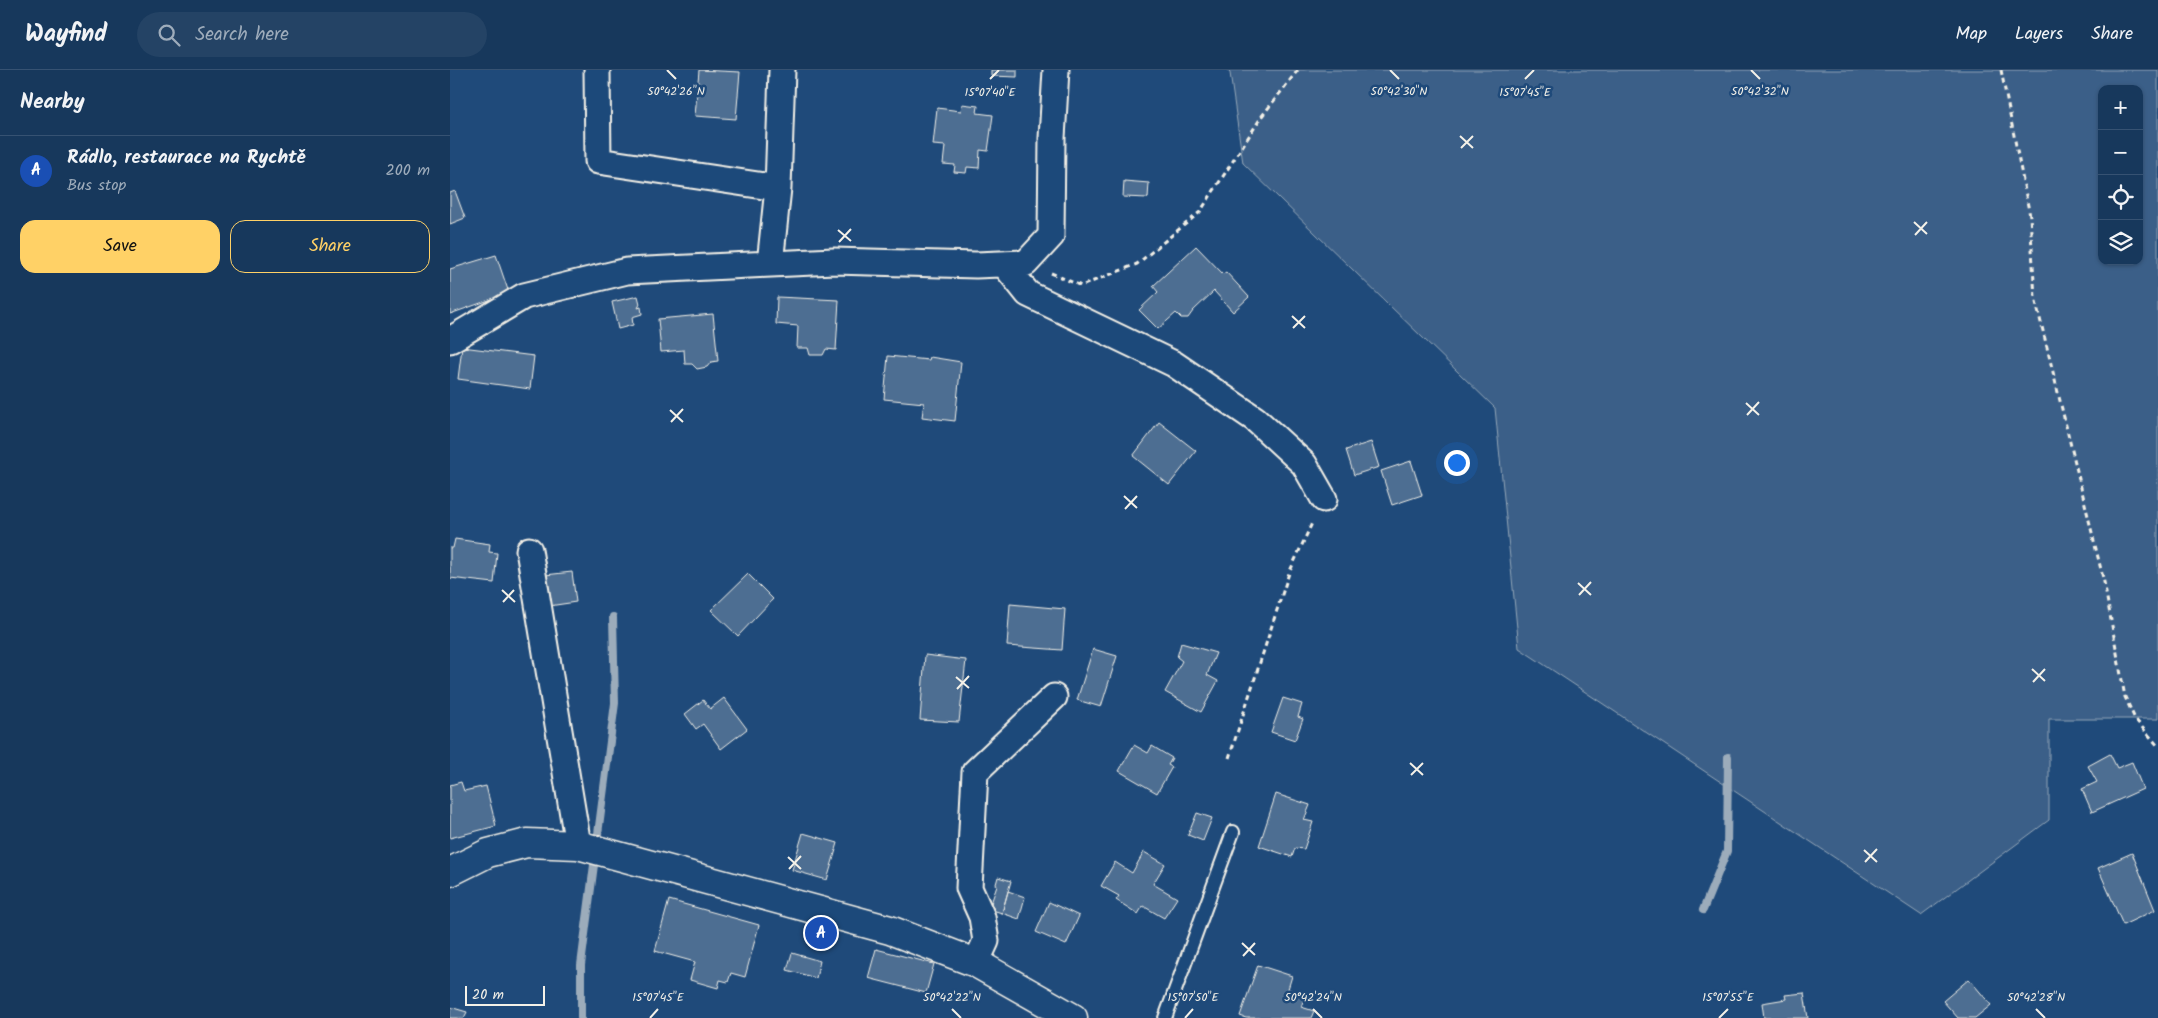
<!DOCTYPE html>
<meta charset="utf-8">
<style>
:root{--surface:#17385c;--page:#244365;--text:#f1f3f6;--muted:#9eacbb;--line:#365272;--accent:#ffd166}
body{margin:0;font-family:Kalam,sans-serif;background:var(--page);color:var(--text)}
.controls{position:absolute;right:15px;top:15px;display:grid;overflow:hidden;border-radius:10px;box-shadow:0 1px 4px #0004}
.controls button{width:45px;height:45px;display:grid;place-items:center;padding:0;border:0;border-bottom:1px solid var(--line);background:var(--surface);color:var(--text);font:25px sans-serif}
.scale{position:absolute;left:15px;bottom:12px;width:80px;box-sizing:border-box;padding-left:5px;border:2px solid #f4f1e8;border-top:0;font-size:14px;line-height:18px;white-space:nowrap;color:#f4f1e8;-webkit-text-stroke:4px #1f4a7a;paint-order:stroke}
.you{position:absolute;left:1006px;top:392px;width:18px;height:18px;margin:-12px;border:4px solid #fff;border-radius:50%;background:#1a73e8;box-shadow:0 0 0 8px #1a73e833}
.badge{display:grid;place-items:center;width:32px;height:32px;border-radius:50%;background:var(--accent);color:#fff;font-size:16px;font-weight:700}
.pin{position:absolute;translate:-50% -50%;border:2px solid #fff;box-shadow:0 1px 5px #0006}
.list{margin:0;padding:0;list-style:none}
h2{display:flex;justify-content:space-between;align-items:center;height:65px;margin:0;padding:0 20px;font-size:21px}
h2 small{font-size:16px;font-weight:400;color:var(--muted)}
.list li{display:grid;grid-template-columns:32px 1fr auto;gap:15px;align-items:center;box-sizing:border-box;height:70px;padding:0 20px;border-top:1px solid var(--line)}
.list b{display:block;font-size:19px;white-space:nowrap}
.list p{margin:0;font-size:16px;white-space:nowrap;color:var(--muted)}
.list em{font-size:16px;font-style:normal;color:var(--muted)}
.actions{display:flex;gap:10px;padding:15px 20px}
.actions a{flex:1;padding:11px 0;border:1px solid var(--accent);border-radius:15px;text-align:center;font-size:18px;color:var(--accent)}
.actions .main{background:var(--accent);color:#111}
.icon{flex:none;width:28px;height:28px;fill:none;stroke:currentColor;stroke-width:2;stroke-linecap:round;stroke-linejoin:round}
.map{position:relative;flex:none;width:1708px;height:948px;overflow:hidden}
header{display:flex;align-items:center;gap:30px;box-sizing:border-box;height:70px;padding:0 25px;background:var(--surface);border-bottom:1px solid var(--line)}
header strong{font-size:24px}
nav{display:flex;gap:28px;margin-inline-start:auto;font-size:18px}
.search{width:350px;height:45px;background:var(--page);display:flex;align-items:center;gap:12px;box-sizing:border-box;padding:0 18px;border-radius:28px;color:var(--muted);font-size:19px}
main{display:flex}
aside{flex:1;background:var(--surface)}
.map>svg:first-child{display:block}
.green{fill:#3a5f88;stroke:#97a8b8;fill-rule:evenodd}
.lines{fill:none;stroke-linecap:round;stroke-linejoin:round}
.stream{stroke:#9cacbb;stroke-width:8}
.building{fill:#4d6e92;stroke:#f4f1e8}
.lane-casing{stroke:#f4f1e8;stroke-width:16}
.street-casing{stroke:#f4f1e8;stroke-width:29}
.secondary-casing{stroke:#f4f1e8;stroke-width:31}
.path{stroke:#f4f1e8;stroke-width:3;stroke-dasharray:5 4;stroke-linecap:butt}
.lane{stroke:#1f4a7a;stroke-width:12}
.street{stroke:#1f4a7a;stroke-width:25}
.secondary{stroke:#1f4a7a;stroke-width:28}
.ticks{fill:none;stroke:#f4f1e8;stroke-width:2}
.ticks-label{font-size:12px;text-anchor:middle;fill:#f4f1e8;stroke:#1f4a7a;stroke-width:5;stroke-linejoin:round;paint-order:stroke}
</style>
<header>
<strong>Wayfind</strong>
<div class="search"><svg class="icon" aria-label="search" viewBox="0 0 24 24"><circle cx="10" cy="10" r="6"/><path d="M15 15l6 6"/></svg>Search here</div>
<nav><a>Map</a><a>Layers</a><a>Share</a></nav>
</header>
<main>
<aside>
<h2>Nearby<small></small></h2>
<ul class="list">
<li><span class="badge" style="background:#1a4fb4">A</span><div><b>Rádlo, restaurace na Rychtě</b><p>Bus stop</p></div><em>200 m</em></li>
</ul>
<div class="actions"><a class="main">Save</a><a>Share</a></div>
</aside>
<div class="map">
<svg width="1708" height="948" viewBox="0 0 1708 948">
<rect width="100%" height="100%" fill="#1f4a7a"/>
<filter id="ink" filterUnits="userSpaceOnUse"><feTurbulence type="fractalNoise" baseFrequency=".02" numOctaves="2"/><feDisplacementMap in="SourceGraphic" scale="10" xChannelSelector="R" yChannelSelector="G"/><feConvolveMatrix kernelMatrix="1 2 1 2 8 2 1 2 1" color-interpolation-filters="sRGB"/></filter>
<g filter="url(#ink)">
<path class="green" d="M777,0H1708V649H1599V750L1471,845L1069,578L1045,338L793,93L780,3ZM1652,19H1689V191H1652Z"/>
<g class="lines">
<path class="stream" d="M1253,840L1277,781L1278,687
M131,948V895L165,633L163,547"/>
</g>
<path class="building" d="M249,0L290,2L286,49L245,46Z
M541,0H567V7L541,6Z
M512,34L528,36L527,43L543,45L538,81L530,80L529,98L517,97L516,103L504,102L505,95L493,94L495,76L483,75L487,38L511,41Z
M674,111L699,113L698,128L673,127Z
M5,121L15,148L0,154V123Z
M746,176L773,204L776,202L799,227L783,242L764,221L743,241L738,248H731L726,243L708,259L689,240L708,222L703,216Z
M46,185L59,223L0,244V199Z
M188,226L190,234L188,238L191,237L192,244L182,247L183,255L168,259L162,232Z
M327,227L389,230L386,280L376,279L373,285H360L358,278H347L348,256L326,254Z
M263,244L268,291L261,292L257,297L247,299L242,294H235L234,280L211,282L208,249Z
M12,277L84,286L80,319L8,309Z
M438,286L479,290L480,287L511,292L505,351L472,347L474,333L434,329Z
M709,352L746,381L719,415L683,386Z
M921,372L929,397L904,405L896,380Z
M961,391L972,425L942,435L931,401Z
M5,469L40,474L39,482L47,483L44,513L0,508V478H3Z
M122,502L126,532L99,536L95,505Z
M298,504L323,529L288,566L261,540Z
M560,534L615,539L612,580L557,576Z
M731,573L766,583L757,605L768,611L751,642L715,622L732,591L727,587Z
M643,579L667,586L651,637L627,630Z
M475,585L516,590L509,652L470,650Z
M274,628L297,659L271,679L253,654L246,659L235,644L253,630L260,639Z
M833,628L852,634L848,647L853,649L845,670L821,662Z
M684,675L698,683L702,676L722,688L718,695L722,697L707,723L669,701Z
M1660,684L1667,698L1682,692L1693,719L1642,742L1632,719L1647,712L1638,696Z
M11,712L14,721L36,716L46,756L0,768V715Z
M826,724L860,735L854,750L863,752L854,779L845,778L842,787L809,776Z
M747,743L762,748L753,771L738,765Z
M353,763L388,773L377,810L342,800Z
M694,782L715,794L703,814L727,828L714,848L693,836L688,844L666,830L669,826L651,816L665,792L682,803Z
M1682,783L1705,840L1673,855L1648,798Z
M548,807L561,811L552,843L539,839L547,816L546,814Z
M558,821L575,827L569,849L552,843Z
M219,830L309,855L295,907L281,903L278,912L270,910L268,918L240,910L245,892L205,881Z
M599,832L629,846L616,875L586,862Z
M426,879L484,894L476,923L418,908Z
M342,883L370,891L366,908L337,900Z
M808,895L842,906L838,919L855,926L851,937L864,941L861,948H796L790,946Z
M1519,909L1541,935L1525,948H1508L1493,931Z
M1354,923L1358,948H1314L1312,933L1336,929L1335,925Z
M0,937L17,942L14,948H0Z"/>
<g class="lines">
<defs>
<path id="lane" d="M715,948L783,762"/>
<path id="street" d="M147,0L148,91L328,118
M320,194L328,118L332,0
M554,194L578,224L724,294L805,349L854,394L874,429
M0,270L74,226L177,201L384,191L526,195L576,193L601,166L602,68L606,0
M79,480L128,775
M526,893L536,871L532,847L519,818L525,702L604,627"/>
<path id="secondary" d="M0,802L38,783L77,773L128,775L440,860L526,893L623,948"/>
</defs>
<use href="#lane" class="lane-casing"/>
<use href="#street" class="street-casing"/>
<use href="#secondary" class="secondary-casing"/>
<path class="path" d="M1551,0L1580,146L1585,228L1654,512L1675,627L1685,649L1708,676
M601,203L631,216L687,194L750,142L812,46L848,0
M779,688L839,503L863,451"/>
<use href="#lane" class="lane"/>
<use href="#street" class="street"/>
<use href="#secondary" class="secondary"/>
</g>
</g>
<path class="ticks" d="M217,0L226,9M940,0L949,9M1301,0L1310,9M540,9L549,0M1075,9L1084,0M1010,66L1023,78M1011,78L1023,66M1464,152L1477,164M388,160L401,171M1465,165L1477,152M389,172L401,159M842,246L855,258M843,258L855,246M1296,333L1309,345M220,340L233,352M1297,345L1309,332M221,352L233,339M674,426L687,438M675,439L687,426M1128,513L1141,525M52,520L65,532M1129,525L1141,512M53,532L64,520M1582,599L1595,611M506,607L519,618M1583,612L1595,599M507,619L519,606M960,693L973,705M961,705L973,693M1414,780L1427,792M338,787L351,799M1415,792L1427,779M339,799L351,786M792,873L805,885M793,886L805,873M502,939L511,948M863,939L872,948M1586,939L1595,948M200,948L208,939M735,948L743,939M1269,948L1278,939"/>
<g class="ticks-label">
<text x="226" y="25">50°42'26"N</text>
<text x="949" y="25">50°42'30"N</text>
<text x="1310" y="25">50°42'32"N</text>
<text x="540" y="26">15°07'40"E</text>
<text x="1075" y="26">15°07'45"E</text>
<text x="208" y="931">15°07'45"E</text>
<text x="743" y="931">15°07'50"E</text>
<text x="1278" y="931">15°07'55"E</text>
<text x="502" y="931">50°42'22"N</text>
<text x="863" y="931">50°42'24"N</text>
<text x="1586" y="931">50°42'28"N</text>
</g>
</svg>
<div class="controls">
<button>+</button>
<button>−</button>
<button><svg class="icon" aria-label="locate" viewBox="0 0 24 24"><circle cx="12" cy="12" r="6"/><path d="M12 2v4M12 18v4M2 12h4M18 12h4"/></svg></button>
<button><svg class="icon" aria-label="layers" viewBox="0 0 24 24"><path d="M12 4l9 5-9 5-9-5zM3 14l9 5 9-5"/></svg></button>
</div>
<div class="scale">20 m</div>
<div class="you"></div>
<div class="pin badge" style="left:371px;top:863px;background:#1a4fb4">A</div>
</div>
</main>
